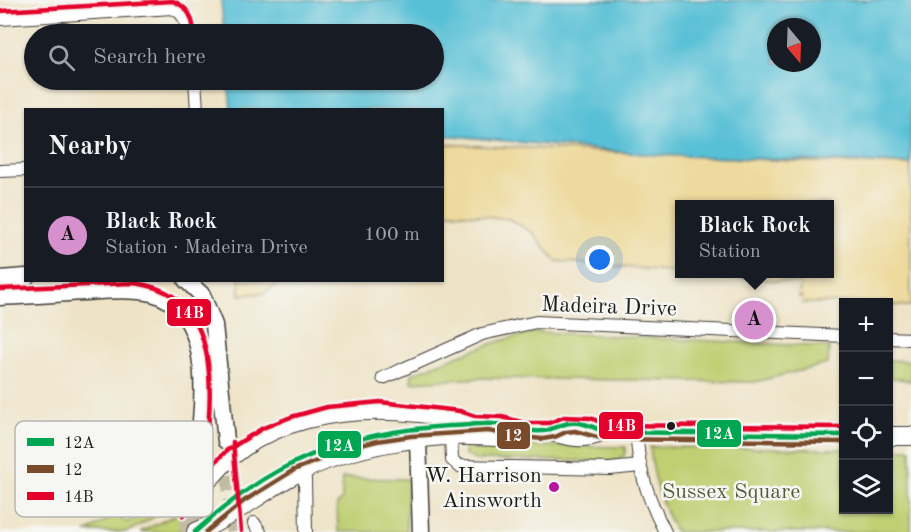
<!DOCTYPE html>
<meta charset="utf-8">
<style>
:root{--surface:#171b24;--page:#20242c;--text:#f1f3f6;--muted:#9ea1a6;--line:#363941;--accent:#d690ce}
body{margin:0;font-family:"Old Standard TT",serif;background:var(--page);color:var(--text)}
.controls{position:absolute;right:18px;bottom:18px;display:grid;overflow:hidden;border-radius:0px;box-shadow:0 2px 4px #0004}
.controls button{width:54px;height:54px;display:grid;place-items:center;padding:0;border:0;border-bottom:2px solid var(--line);background:var(--surface);color:var(--text);font:30px sans-serif}
.compass{position:absolute;left:767px;top:18px;width:54px;height:54px;border-radius:50%;background:var(--surface);box-shadow:0 2px 4px #0004;rotate:161deg}
.you{position:absolute;left:600px;top:260px;width:21px;height:21px;margin:-15px;border:4px solid #fff;border-radius:50%;background:#1a73e8;box-shadow:0 0 0 9px #1a73e833}
.badge{display:grid;place-items:center;width:39px;height:39px;border-radius:50%;background:var(--accent);color:#111;font-size:20px;font-weight:700}
.pin{position:absolute;translate:-50% -50%;border:3px solid #fff;box-shadow:0 2px 6px #0006}
.popup{position:absolute;left:675px;top:200px;width:159px;height:78px;box-sizing:border-box;display:grid;place-content:center;border-radius:0px;background:var(--surface);filter:drop-shadow(0 2px 4px #0005);font-size:20px;white-space:nowrap;color:var(--muted)}
.popup b{font-size:22px;color:var(--text)}
.popup::after{content:'';position:absolute;left:50%;top:100%;margin-left:-12px;border:12px solid transparent;border-top-color:var(--surface)}
.list{margin:0;padding:0;list-style:none}
h2{display:flex;justify-content:space-between;align-items:center;height:78px;margin:0;padding:0 24px;font-size:26px}
h2 small{font-size:20px;font-weight:400;color:var(--muted)}
.list li{display:grid;grid-template-columns:39px 1fr auto;gap:18px;align-items:center;box-sizing:border-box;height:96px;padding:0 24px;border-top:2px solid var(--line)}
.list b{display:block;font-size:22px;white-space:nowrap}
.list p{margin:0;font-size:20px;white-space:nowrap;color:var(--muted)}
.list em{font-size:20px;font-style:normal;color:var(--muted)}
.icon{flex:none;width:33px;height:33px;fill:none;stroke:currentColor;stroke-width:2;stroke-linecap:round;stroke-linejoin:round}
.map{position:relative;flex:none;width:911px;height:532px;overflow:hidden}
.search{position:absolute;background:var(--surface);box-shadow:0 2px 4px #0004;left:24px;top:24px;width:420px;height:66px;display:flex;align-items:center;gap:15px;box-sizing:border-box;padding:0 21px;border-radius:33px;color:var(--muted);font-size:22px}
.panel{position:absolute;background:var(--surface);box-shadow:0 2px 4px #0004;left:24px;top:108px;width:420px;height:174px;border-radius:0px}
.map>svg:first-child{display:block}
.green{fill:#bfcf72;stroke:#6e7647;stroke-width:1.5}
.sand{fill:#eeda9e;stroke:#857b5d;stroke-width:1.5}
.water{fill:#59c0d6;stroke:#3a6e79;stroke-width:1.5;fill-rule:evenodd}
.lines{fill:none;stroke-linecap:round;stroke-linejoin:round}
.secondary-tunnel{stroke:#c4bba4;stroke-width:16;stroke-dasharray:16 8;stroke-linecap:butt}
.primary-tunnel{stroke:#c4bba4;stroke-width:18;stroke-dasharray:18 9;stroke-linecap:butt}
.street-casing{stroke:#3c3a36;stroke-width:14}
.secondary-casing{stroke:#3c3a36;stroke-width:19}
.primary-casing{stroke:#3c3a36;stroke-width:20}
.street{stroke:#fff;stroke-width:12}
.secondary{stroke:#fff;stroke-width:16}
.primary{stroke:#fff;stroke-width:18}
.bus-1-casing{stroke:#f6f6f2;stroke-width:9}
.bus-2-casing{stroke:#f6f6f2;stroke-width:9}
.bus-3-casing{stroke:#f6f6f2;stroke-width:9}
.bus-1{stroke:#00a651;stroke-width:4.5}
.bus-2{stroke:#7a4b2a;stroke-width:4.5}
.bus-3{stroke:#e4002b;stroke-width:4.5}
.bus-dot{fill:#1c1c1c;stroke:#f6f6f2;stroke-width:2}
.poi-dot{fill:#b5179e;stroke:#f6f6f2;stroke-width:2}
.labels{text-anchor:middle;stroke-width:5;stroke-linejoin:round;paint-order:stroke}
.street-label{font-size:22px;fill:#1c1c1c;stroke:#f6f6f2}
.poi-label{font-size:22px;fill:#1c1c1c;stroke:#f6f6f2;text-anchor:end}
.park-label{font-size:22px;fill:#555b3a;stroke:#f6f6f2}
.key{fill:#f6f6f2;stroke:#b5b5b2;stroke-width:1.5}
.key-label{font-size:16px;fill:#1c1c1c}
.line-badge{stroke:#f6f6f2;stroke-width:2}
.badge-label{font-size:16px;text-anchor:middle;font-weight:bold;fill:#fff}
</style>
<div class="map">
<svg width="911" height="532" viewBox="0 0 911 532">
<rect width="100%" height="100%" fill="#f6f6f2"/>
<filter id="ink" filterUnits="userSpaceOnUse"><feTurbulence type="fractalNoise" baseFrequency=".0167" numOctaves="2"/><feDisplacementMap in="SourceGraphic" scale="12" xChannelSelector="R" yChannelSelector="G"/><feConvolveMatrix kernelMatrix="1 2 1 2 8 2 1 2 1" color-interpolation-filters="sRGB"/></filter>
<filter id="wash" filterUnits="userSpaceOnUse"><feTurbulence type="fractalNoise" baseFrequency=".008" numOctaves="4" result="noise"/><feDisplacementMap in="SourceGraphic" scale="24" xChannelSelector="R" yChannelSelector="G"/><feGaussianBlur stdDeviation="1.35" result="paint"/><feColorMatrix in="noise" values="0 0 0 0 0 0 0 0 0 0 0 0 0 0 0 0 0 1.4 0 .05"/><feComposite in="paint" operator="in"/></filter>
<g filter="url(#wash)">
<rect width="100%" height="100%" fill="#eee3c6"/>
<path class="green" d="M537,332L829,347L828,364L755,382L483,378L411,382L412,374C453,358 494,340 537,332Z
M889,360L911,361V381L889,377Z
M465,445L626,447L624,456L613,461L475,460L465,455Z
M650,447L843,449L844,510H888L889,449H911V532H676C661,506 653,477 650,447Z
M187,458L182,484L123,505L124,500L169,466Z
M342,478L408,479L406,532H338L337,504L342,499Z
M176,502L174,506L127,532H87L119,513L122,520L127,522Z
M202,502L209,511L177,532H140Z"/>
<path class="sand" d="M443,144L809,162L911,165V306L889,305L888,302L802,303L803,297H799L800,283L699,274H829V204H679V272L556,261L532,232L509,219L443,211Z
M239,281V280L283,281L264,293L240,295Z"/>
<path class="water" d="M221,0H911V164L654,155L443,135L442,110L231,109L228,80H434V34H224ZM776,27H812V63H776Z"/>
</g>
<g filter="url(#ink)">
<g class="lines">
<path class="secondary-tunnel" d="M227,451L234,532
M187,532L193,482"/>
<path class="primary-tunnel" d="M190,519L211,477"/>
<defs>
<path id="street" d="M0,19L172,8C185,13 186,22 187,34
M195,80L197,110
M0,171L26,170
M888,338L911,339
M383,378L482,334L536,322L844,336
M637,434C637,469 649,501 665,532
M451,436L452,460L459,466L610,469L640,466
M303,471L305,479L306,532
M254,523L260,532"/>
<path id="secondary" d="M0,279L26,277
M186,280L202,295L214,325L226,441
M0,297C28,296 55,294 83,292C103,291 126,288 147,292C224,307 201,427 193,482
M418,439L421,532"/>
<path id="primary" d="M449,427L474,423L501,424L524,430
M551,431C571,420 586,422 604,432
M888,436H911
M211,477C262,416 346,405 420,413C435,415 451,415 466,420
M196,532C229,518 255,497 286,479C318,461 357,448 394,442C413,439 433,436 453,436C468,435 483,437 498,437C507,436 516,431 525,430C557,427 570,446 604,432L844,435"/>
</defs>
<use href="#street" class="street-casing"/>
<use href="#secondary" class="secondary-casing"/>
<use href="#primary" class="primary-casing"/>
<use href="#street" class="street"/>
<use href="#secondary" class="secondary"/>
<use href="#primary" class="primary"/>
<defs>
<path id="bus-1" d="M195,532C272,461 345,432 449,426C464,426 479,423 494,424C508,424 521,430 534,431C550,432 551,428 565,424C578,420 592,426 604,432L844,435"/>
<path id="bus-2" d="M206,532L244,501L294,470L349,448L377,441L411,436L488,431L521,437L543,439L555,437L566,432L575,431L604,439L844,442"/>
<path id="bus-3" d="M0,11L173,1C188,7 193,17 194,33
M0,289L131,283C240,291 207,434 198,506
M233,442L241,531
M183,516L205,473L226,451L263,428L291,417L327,407L380,402L460,411L475,416L502,417L525,423H549L564,417L591,418L606,425L844,427"/>
</defs>
<use href="#bus-1" class="bus-1-casing"/>
<use href="#bus-2" class="bus-2-casing"/>
<use href="#bus-3" class="bus-3-casing"/>
<use href="#bus-1" class="bus-1"/>
<use href="#bus-2" class="bus-2"/>
<use href="#bus-3" class="bus-3"/>
</g>
</g>
<circle class="bus-dot" cx="671" cy="426" r="5"/>
<circle class="poi-dot" cx="554" cy="487" r="6"/>
<g class="labels">
<g class="street-label">
<text transform="translate(609 305) rotate(2)" y="8">Madeira Drive</text>
</g>
<g class="poi-label">
<text x="542" y="482">W. Harrison<tspan x="542" dy="25">Ainsworth</tspan></text>
</g>
<g class="park-label">
<text x="731" y="498">Sussex Square</text>
</g>
</g>
<rect x="15" y="421" width="198" height="96" rx="9" class="key"/>
<rect x="27" y="438" width="27" height="8" fill="#00a651"/>
<rect x="27" y="465" width="27" height="8" fill="#7a4b2a"/>
<rect x="27" y="492" width="27" height="8" fill="#e4002b"/>
<g class="key-label">
<text x="64" y="448">12A</text>
<text x="64" y="475">12</text>
<text x="64" y="502">14B</text>
</g>
<g class="line-badge">
<rect x="166" y="298" width="46" height="29" rx="6" fill="#e4002b"/>
<rect x="598" y="411" width="46" height="29" rx="6" fill="#e4002b"/>
<rect x="696" y="419" width="46" height="29" rx="6" fill="#00a651"/>
<rect x="496" y="421" width="35" height="29" rx="6" fill="#7a4b2a"/>
<rect x="317" y="430" width="45" height="29" rx="6" fill="#00a651"/>
</g>
<g class="badge-label">
<text x="189" y="318">14B</text>
<text x="621" y="431">14B</text>
<text x="719" y="439">12A</text>
<text x="513" y="441">12</text>
<text x="339" y="451">12A</text>
</g>
</svg>
<div class="controls">
<button>+</button>
<button>−</button>
<button><svg class="icon" aria-label="locate" viewBox="0 0 24 24"><circle cx="12" cy="12" r="6"/><path d="M12 2v4M12 18v4M2 12h4M18 12h4"/></svg></button>
<button><svg class="icon" aria-label="layers" viewBox="0 0 24 24"><path d="M12 4l9 5-9 5-9-5zM3 14l9 5 9-5"/></svg></button>
</div>
<svg class="compass" viewBox="-18 -18 36 36"><path d="M0-13l5 13h-10z" fill="#e53935"/><path d="M0 13l5-13h-10z" fill="#9ea1a6"/></svg>
<div class="you"></div>
<div class="pin badge" style="left:754px;top:320px">A</div>
<div class="popup"><b>Black Rock</b>Station</div>
<div class="search"><svg class="icon" aria-label="search" viewBox="0 0 24 24"><circle cx="10" cy="10" r="6"/><path d="M15 15l6 6"/></svg>Search here</div>
<section class="panel">
<h2>Nearby<small></small></h2>
<ul class="list">
<li><span class="badge">A</span><div><b>Black Rock</b><p>Station · Madeira Drive</p></div><em>100 m</em></li>
</ul>
</section>
</div>
